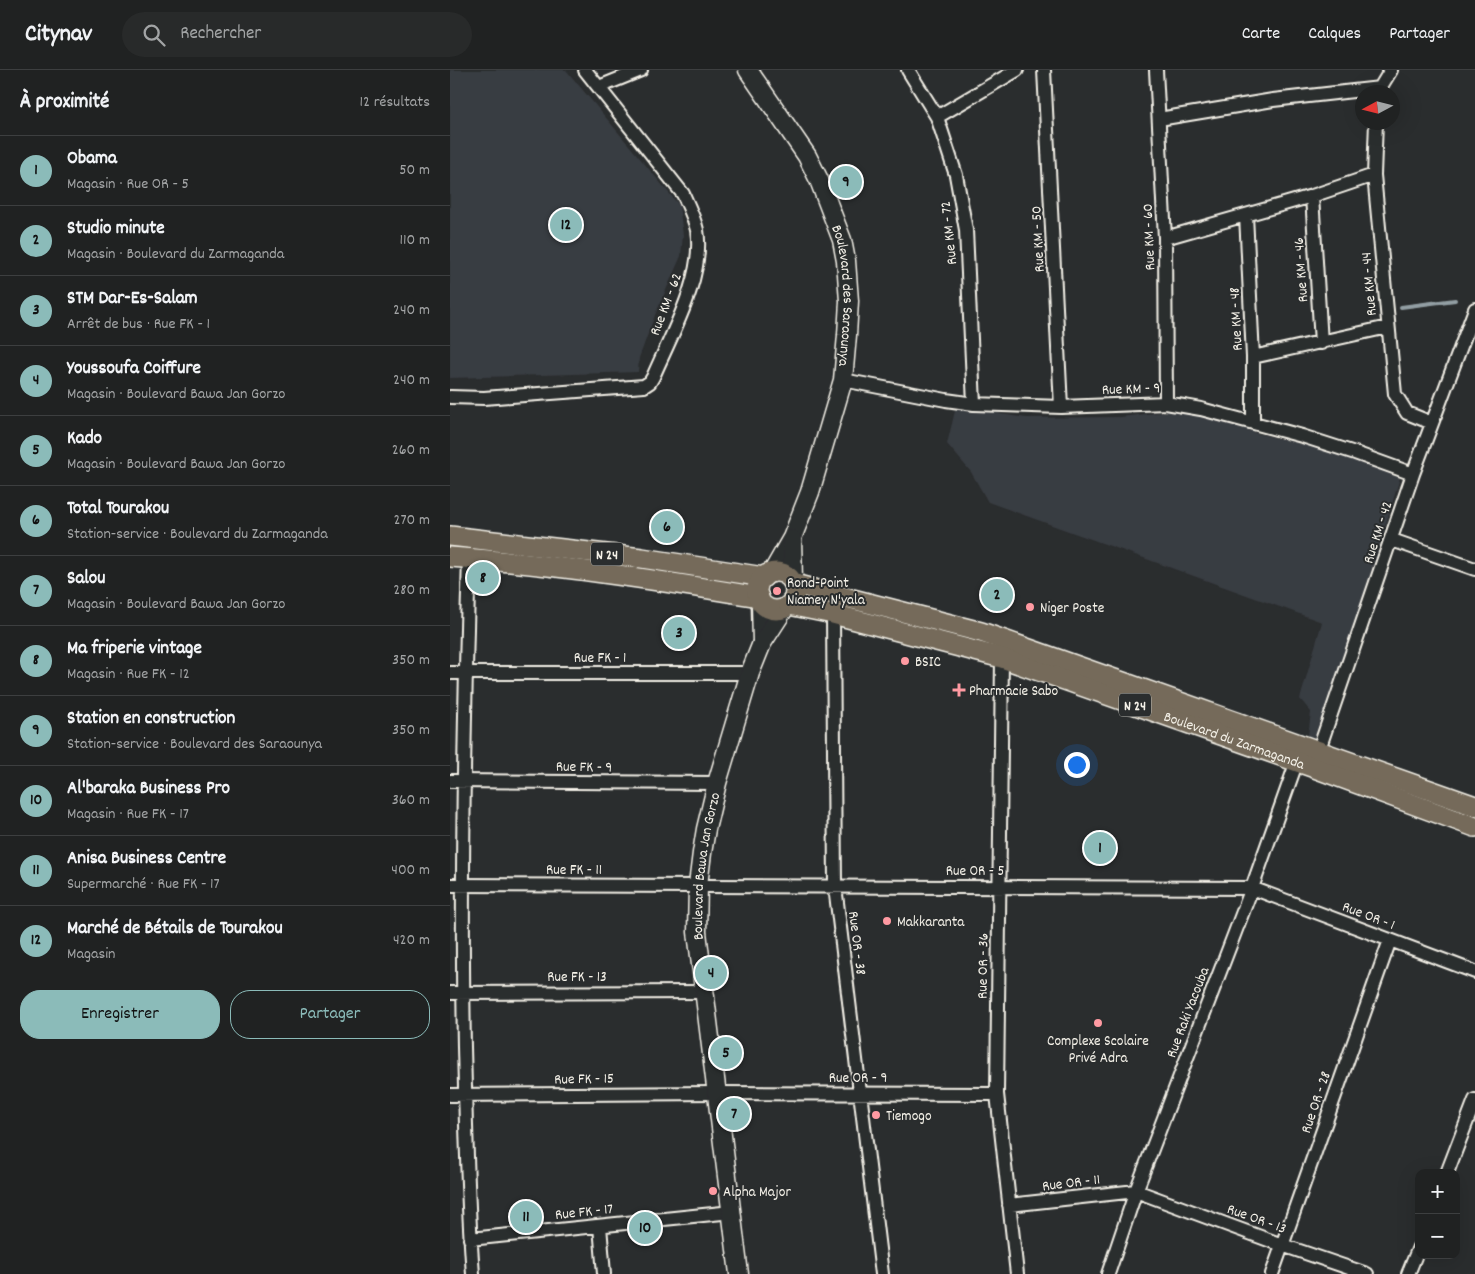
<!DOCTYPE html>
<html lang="fr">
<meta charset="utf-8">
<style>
:root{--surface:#202222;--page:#282a2a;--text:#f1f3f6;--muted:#a2a4a5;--line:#3d3f40;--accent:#8bbbb9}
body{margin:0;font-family:Dekko,sans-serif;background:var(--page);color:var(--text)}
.controls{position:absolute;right:15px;bottom:15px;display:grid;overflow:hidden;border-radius:10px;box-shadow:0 5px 20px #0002}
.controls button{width:45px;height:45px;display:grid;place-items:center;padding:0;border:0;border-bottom:1px solid var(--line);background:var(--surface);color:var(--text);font:25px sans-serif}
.compass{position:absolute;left:905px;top:15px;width:45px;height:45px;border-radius:50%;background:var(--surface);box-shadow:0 5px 20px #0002;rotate:263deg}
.you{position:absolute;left:626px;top:694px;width:18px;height:18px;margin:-12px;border:4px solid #fff;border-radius:50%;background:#1a73e8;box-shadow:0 0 0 8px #1a73e833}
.badge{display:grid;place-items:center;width:32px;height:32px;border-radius:50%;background:var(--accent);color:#111;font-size:16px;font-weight:700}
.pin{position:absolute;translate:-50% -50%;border:2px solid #fff;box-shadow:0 1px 5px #0006}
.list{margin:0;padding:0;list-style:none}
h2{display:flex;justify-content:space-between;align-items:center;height:65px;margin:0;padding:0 20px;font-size:21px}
h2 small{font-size:16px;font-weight:400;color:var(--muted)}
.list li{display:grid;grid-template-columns:32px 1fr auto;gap:15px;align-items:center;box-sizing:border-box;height:70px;padding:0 20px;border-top:1px solid var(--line)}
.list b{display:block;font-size:19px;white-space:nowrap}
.list p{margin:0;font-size:16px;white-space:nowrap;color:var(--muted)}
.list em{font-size:16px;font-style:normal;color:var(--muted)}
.actions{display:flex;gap:10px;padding:15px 20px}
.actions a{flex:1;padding:11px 0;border:1px solid var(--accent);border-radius:20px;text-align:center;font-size:18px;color:var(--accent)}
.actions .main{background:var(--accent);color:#111}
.icon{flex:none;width:28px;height:28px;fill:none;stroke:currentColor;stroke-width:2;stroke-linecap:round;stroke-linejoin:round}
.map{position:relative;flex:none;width:1025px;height:1204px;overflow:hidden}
header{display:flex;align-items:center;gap:30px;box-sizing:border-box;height:70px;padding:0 25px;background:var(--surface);border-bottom:1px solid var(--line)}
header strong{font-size:24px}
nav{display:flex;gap:28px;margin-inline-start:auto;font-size:18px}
.search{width:350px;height:45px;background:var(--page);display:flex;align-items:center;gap:12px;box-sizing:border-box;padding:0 18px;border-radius:28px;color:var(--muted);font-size:19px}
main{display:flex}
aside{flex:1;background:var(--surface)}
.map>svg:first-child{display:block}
.built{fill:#393c42}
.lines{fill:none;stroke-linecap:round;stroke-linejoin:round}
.stream{stroke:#929ea3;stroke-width:4}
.street-casing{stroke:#f4f1e8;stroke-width:16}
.secondary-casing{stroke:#f4f1e8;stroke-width:21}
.primary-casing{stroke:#f4f1e8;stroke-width:22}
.street{stroke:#2a2d2e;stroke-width:12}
.secondary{stroke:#2a2d2e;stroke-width:18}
.primary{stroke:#746a5a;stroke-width:19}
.poi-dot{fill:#ff9aa2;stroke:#2a2d2e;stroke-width:2}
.labels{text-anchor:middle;stroke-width:4;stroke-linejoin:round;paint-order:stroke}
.shield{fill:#2a2d2e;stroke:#b7b6b0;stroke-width:1}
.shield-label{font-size:14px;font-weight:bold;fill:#f4f1e8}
.street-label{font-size:15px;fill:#f4f1e8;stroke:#2a2d2e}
.poi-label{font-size:15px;fill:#f4f1e8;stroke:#2a2d2e;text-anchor:start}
</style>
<header>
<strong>Citynav</strong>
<div class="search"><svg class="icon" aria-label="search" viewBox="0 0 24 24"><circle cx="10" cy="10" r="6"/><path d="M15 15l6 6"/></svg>Rechercher</div>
<nav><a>Carte</a><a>Calques</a><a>Partager</a></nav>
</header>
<main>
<aside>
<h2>À proximité<small>12 résultats</small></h2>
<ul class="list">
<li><span class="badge">1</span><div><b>Obama</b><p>Magasin · Rue OR - 5</p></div><em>50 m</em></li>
<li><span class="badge">2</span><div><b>Studio minute</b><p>Magasin · Boulevard du Zarmaganda</p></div><em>110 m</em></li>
<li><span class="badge">3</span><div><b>STM Dar-Es-Salam</b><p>Arrêt de bus · Rue FK - 1</p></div><em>240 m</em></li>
<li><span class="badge">4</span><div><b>Youssoufa Coiffure</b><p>Magasin · Boulevard Bawa Jan Gorzo</p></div><em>240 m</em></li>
<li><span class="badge">5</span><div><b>Kado</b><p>Magasin · Boulevard Bawa Jan Gorzo</p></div><em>260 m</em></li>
<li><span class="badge">6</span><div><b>Total Tourakou</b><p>Station-service · Boulevard du Zarmaganda</p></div><em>270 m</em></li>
<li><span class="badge">7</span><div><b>Salou</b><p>Magasin · Boulevard Bawa Jan Gorzo</p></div><em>280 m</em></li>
<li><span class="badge">8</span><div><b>Ma friperie vintage</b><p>Magasin · Rue FK - 12</p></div><em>350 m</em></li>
<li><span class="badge">9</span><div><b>Station en construction</b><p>Station-service · Boulevard des Saraounya</p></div><em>350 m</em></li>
<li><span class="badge">10</span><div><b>Al'baraka Business Pro</b><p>Magasin · Rue FK - 17</p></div><em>360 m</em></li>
<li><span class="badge">11</span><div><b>Anisa Business Centre</b><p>Supermarché · Rue FK - 17</p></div><em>400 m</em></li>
<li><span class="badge">12</span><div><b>Marché de Bétails de Tourakou</b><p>Magasin</p></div><em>420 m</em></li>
</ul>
<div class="actions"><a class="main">Enregistrer</a><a>Partager</a></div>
</aside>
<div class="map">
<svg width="1025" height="1204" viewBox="0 0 1025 1204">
<rect width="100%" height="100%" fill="#2a2d2e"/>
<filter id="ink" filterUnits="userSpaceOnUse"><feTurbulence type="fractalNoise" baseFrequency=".02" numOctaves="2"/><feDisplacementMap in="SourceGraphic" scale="10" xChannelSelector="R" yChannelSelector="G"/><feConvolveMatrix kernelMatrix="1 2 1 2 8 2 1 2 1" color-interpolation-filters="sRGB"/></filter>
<g filter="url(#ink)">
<path class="built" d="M0,0H116L229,135L233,165L231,186L205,245L189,288L188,302L0,308Z
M523,335L551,344L576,348L671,347L721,341H748L806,363L889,383L950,408L870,668L858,666L861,642L850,629L872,552L538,432L521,402L497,374L505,341Z"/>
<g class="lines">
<path class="stream" d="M951,237L1005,230"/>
<defs>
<path id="street" d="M458,0L487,47L506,105L516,160L524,334
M594,0L611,337
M706,0L715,168L716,333
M149,17L191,0
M929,22L930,18L941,0
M487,47L567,0
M709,49L823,30L930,18
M926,52L924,105L945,324L957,343L982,353
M862,126L871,273
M796,145L803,287V353
M715,168L862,126L924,105
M803,287L938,257
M393,310L496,330L524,334L611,337L716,333L751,339L852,366L905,383L963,404
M0,327L34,328L194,316L200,312L203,307C221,265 255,206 247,160C244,147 238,135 233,124L135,0
M942,470L1025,499
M19,488C14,651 11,814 14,977C16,1053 17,1129 23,1204
M383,544L385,816L432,1204
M552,588L547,1024L567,1204
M0,603H300
M866,688L963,404L1025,239
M0,711L267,713
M0,815L802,818L1025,902
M0,923L254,922
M0,1025L268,1023L547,1024
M997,1103L1025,1030
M559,1135L686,1121L832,1175L917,1204
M150,1156L154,1204
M20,1169L282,1142
M658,1204L686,1121L802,818L847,691
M822,1204L940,870
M958,1204L969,1177"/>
<g id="secondary">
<path id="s1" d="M298,0L357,86L369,110L392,170L396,191L399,231L397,265L393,310L360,422L342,468L322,503"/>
<path d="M342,469L343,511"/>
<path d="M311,532L312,573"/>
<path id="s2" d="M289,1204L247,862L248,815L252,783L256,759L267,713L300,603L312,573L334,539"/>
</g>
<g id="primary">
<path d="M0,466L192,488L314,507"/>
<path d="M0,487C104,494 206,510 309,527"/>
<circle cx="326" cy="521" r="19"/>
<path d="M344,514L531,562L1025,736"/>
<path id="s3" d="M339,535L383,544L552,588L862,697L1025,757"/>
</g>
</defs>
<use href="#street" class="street-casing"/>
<use href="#secondary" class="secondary-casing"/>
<use href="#primary" class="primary-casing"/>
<use href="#street" class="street"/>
<use href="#secondary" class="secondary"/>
<use href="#primary" class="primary"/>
</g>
</g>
<g class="poi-dot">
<circle cx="327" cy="521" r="5"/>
<circle cx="580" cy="537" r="5"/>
<circle cx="455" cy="591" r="5"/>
<path d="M506.5 612.5h5v5h5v5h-5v5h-5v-5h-5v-5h5z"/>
<circle cx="437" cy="851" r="5"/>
<circle cx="648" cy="953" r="5"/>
<circle cx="426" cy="1045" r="5"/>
<circle cx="263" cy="1121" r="5"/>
</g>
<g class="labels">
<g class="shield">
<rect x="141" y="472.5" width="32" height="23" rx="4"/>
<rect x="669" y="623.5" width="32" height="23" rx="4"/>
</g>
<g class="shield-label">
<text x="157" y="489">N 24</text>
<text x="685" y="640">N 24</text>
</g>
<g class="street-label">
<text transform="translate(498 163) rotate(-96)" y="5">Rue KM - 72</text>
<text transform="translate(698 167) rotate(-92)" y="5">Rue KM - 60</text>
<text transform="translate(587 169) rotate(-93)" y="5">Rue KM - 50</text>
<text transform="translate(850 200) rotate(-94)" y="5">Rue KM - 46</text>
<text transform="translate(918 214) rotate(-95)" y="5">Rue KM - 44</text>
<text dy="5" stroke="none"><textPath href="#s1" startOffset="251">Boulevard des Saraounya</textPath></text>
<text transform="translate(215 234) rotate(-69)" y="5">Rue KM - 62</text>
<text transform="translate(785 249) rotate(-93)" y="5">Rue KM - 48</text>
<text transform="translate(681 318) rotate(-2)" y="5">Rue KM - 9</text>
<text transform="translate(927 462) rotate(-72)" y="5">Rue KM - 42</text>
<text x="150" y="592">Rue FK - 1</text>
<text dy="5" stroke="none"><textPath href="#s3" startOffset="466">Boulevard du Zarmaganda</textPath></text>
<text transform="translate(134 696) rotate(1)" y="5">Rue FK - 9</text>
<text dy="5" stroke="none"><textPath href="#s2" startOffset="411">Boulevard Bawa Jan Gorzo</textPath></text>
<text x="124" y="804">Rue FK - 11</text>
<text x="525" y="805">Rue OR - 5</text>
<text transform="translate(919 845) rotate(21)" y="5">Rue OR - 1</text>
<text transform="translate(408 873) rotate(83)" y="5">Rue OR - 38</text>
<text transform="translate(532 896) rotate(-89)" y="5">Rue OR - 36</text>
<text x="127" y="911">Rue FK - 13</text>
<text transform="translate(737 942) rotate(-69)" y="5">Rue Raki Yacouba</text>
<text x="408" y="1012">Rue OR - 9</text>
<text transform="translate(134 1008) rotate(-1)" y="5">Rue FK - 15</text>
<text transform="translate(865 1032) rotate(-71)" y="5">Rue OR - 28</text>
<text transform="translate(621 1112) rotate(-7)" y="5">Rue OR - 11</text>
<text transform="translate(134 1141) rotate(-6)" y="5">Rue FK - 17</text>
<text transform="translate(807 1148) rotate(20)" y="5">Rue OR - 13</text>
</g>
<g class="poi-label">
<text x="337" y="517">Rond-Point<tspan x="337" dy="17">Niamey N'yala</tspan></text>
<text x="590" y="542">Niger Poste</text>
<text x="465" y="596">BSIC</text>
<text x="519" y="625">Pharmacie Sabo</text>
<text x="447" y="856">Makkaranta</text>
<text x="648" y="975" text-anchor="middle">Complexe Scolaire<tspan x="648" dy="17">Privé Adra</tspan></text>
<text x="436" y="1050">Tiemogo</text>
<text x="273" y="1126">Alpha Major</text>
</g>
</g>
</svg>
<div class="controls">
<button>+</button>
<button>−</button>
</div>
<svg class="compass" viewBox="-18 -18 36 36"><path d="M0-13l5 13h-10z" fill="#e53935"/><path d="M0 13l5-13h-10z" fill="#a2a4a5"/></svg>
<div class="you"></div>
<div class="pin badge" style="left:650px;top:778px">1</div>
<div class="pin badge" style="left:547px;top:525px">2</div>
<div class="pin badge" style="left:229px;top:563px">3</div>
<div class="pin badge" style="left:261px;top:903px">4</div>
<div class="pin badge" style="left:276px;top:983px">5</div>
<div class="pin badge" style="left:217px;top:457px">6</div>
<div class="pin badge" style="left:284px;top:1044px">7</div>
<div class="pin badge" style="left:33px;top:508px">8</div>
<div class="pin badge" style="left:396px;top:112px">9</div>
<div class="pin badge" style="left:195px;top:1158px">10</div>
<div class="pin badge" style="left:76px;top:1147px">11</div>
<div class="pin badge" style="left:116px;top:155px">12</div>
</div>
</main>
